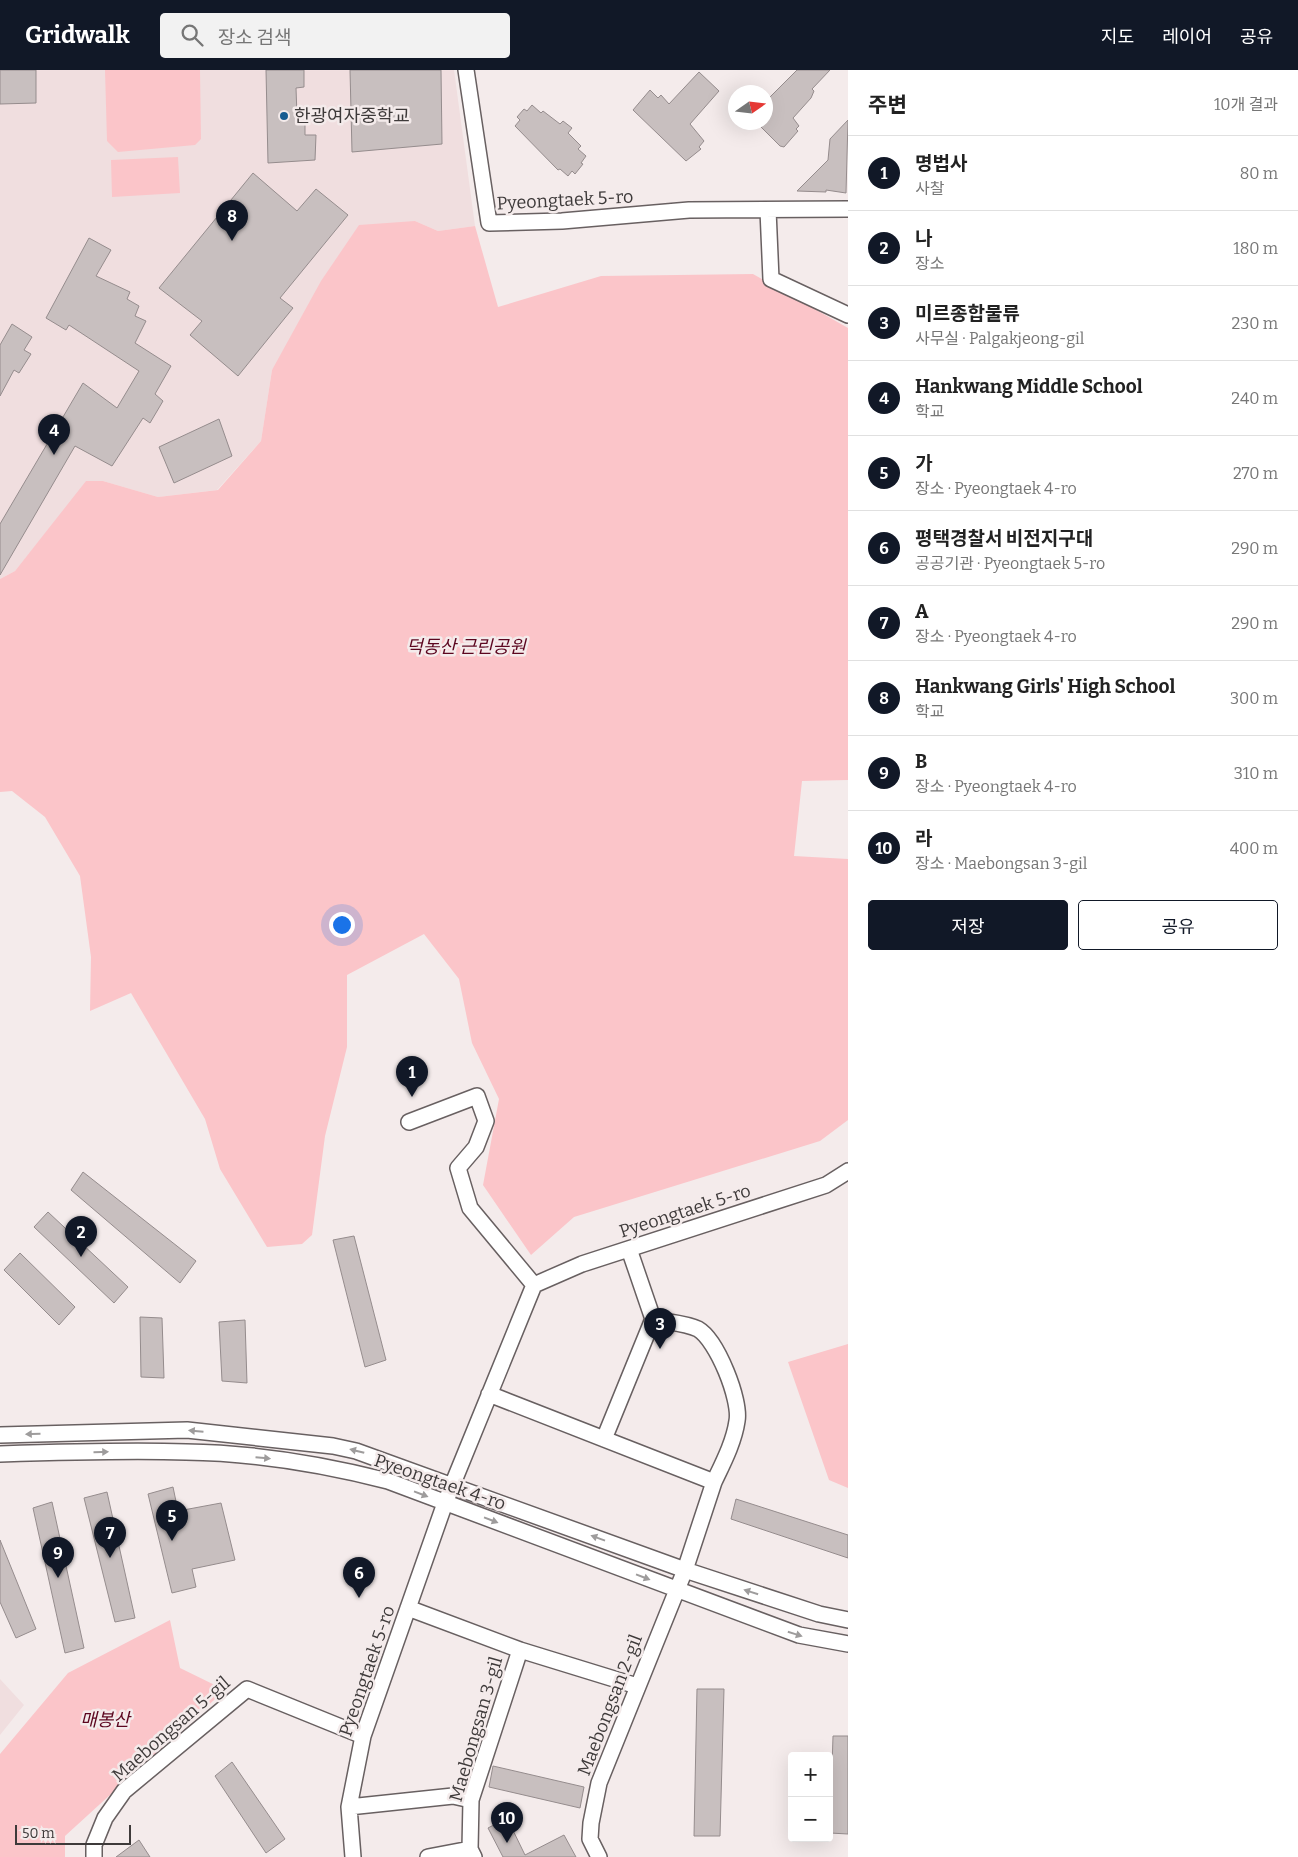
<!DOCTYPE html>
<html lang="ko">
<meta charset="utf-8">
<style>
:root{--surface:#fff;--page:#f2f2f2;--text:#222;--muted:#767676;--line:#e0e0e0;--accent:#111827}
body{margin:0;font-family:Bitter,"Noto Sans KR",serif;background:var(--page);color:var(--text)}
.controls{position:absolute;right:15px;bottom:15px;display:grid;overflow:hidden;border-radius:5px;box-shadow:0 5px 20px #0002}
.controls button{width:45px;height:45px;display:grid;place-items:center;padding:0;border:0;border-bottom:1px solid var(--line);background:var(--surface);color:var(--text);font:25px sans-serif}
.compass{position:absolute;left:728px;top:15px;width:45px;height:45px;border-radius:50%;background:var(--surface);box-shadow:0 5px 20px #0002;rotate:76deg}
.scale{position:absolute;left:15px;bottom:12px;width:116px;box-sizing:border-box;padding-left:5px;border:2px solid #3e3a3a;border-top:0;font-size:14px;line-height:18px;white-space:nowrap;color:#3e3a3a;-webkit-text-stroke:4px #f4ebeb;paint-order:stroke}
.you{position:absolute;left:341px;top:854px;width:18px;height:18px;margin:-12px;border:4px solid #fff;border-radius:50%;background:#1a73e8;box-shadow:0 0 0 8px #1a73e833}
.badge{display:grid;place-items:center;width:32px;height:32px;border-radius:50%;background:var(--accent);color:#fff;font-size:16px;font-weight:700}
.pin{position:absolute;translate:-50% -41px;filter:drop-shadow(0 1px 2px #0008)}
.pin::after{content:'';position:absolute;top:26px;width:18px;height:15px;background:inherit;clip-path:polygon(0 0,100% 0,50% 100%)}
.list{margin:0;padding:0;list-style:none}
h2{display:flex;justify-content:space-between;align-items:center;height:65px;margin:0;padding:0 20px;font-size:21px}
h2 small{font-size:16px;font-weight:400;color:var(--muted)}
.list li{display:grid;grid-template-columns:32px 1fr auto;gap:15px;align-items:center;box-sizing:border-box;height:75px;padding:0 20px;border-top:1px solid var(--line)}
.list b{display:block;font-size:19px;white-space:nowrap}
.list p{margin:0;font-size:16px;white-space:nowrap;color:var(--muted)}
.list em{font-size:16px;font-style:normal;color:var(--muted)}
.actions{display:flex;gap:10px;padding:15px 20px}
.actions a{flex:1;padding:11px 0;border:1px solid var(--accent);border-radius:5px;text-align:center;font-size:18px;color:var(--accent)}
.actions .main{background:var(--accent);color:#fff}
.icon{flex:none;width:28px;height:28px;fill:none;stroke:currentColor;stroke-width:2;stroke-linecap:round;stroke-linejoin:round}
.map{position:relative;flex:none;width:848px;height:1787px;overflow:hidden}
header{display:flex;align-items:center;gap:30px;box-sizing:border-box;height:70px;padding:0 25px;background:var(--accent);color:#fff}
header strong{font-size:24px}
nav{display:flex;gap:28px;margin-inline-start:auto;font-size:18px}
.search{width:350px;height:45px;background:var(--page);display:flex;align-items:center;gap:12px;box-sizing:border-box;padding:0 18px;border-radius:5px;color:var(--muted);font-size:19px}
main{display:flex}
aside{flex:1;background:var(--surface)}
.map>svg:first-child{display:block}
.built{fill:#f0dedf}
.green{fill:#fbc5c9}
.building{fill:#c8bfbf;stroke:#958c8d}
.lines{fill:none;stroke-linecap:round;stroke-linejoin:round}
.minor-casing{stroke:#686061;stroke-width:18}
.minor{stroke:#fff;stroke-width:15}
.oneway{fill:#9e9c9c}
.poi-dot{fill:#175c91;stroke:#f4ebeb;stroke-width:2}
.labels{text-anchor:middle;stroke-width:5;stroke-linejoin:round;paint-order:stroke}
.poi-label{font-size:18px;fill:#3e3a3a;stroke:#f4ebeb;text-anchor:start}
.street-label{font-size:18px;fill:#3e3a3a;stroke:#f4ebeb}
.park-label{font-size:18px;font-style:italic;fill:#5c061f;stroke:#f4ebeb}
</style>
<header>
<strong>Gridwalk</strong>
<div class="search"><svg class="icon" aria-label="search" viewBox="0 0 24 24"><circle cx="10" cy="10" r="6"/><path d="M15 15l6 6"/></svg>장소 검색</div>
<nav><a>지도</a><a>레이어</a><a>공유</a></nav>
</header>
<main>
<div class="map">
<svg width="848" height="1787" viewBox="0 0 848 1787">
<rect width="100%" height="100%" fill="#f4ebeb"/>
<path class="built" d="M0,0H454L475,156L438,161L415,151L272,300L261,371L217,420L158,427L103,411L87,412L15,501L0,509Z
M0,1609L24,1635L0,1665Z"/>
<path class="green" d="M105,0H200L201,69L195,75L118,82L107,71Z
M178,87L180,123L112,127L111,90Z
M415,151L438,161L475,156L498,237L601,206L753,204L848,258V710L802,711L794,786L848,789V1050L820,1071L574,1147L531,1185L483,1115L499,1029L472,973L459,909L424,864L347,905V977L325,1066L312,1165L302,1174L267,1177L220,1099L205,1049L131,923L90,941L91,887L80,806L45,747L12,721L0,722V509L15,501L86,411H103L158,427L218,420L261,371L272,300L321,211L359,155Z
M848,1274V1418L829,1410L788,1292Z
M170,1550L180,1598L225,1620L65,1766V1787H0V1684L68,1603Z"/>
<path class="building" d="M0,0H36V33L0,34Z
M266,0H304V17L296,18L297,46L305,47V65H316L315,90L268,93Z
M350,0H441L442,74L352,82Z
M797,0H830L812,19L814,21L811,28L793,48L799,56L796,59L798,61L784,77L780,76L756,52H766V31Z
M699,2L719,21L690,54L704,71L699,77L701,79L686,91L633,40L650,20L658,28L661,25L669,34Z
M532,35L541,43L543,41L560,54L563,51L572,58L568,63L581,76L578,79L586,86L581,93L583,94L575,104L572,101L568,106L560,99L558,100L515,56L520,50L517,47L524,39L527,41Z
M848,50L846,123L826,120V122L797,121L828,90L830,69Z
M253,103L297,141L316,119L348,145L280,228L293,238L238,306L190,265L202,251L159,218Z
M89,168L111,180L96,206L130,222L127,229L139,236L135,246L146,251L135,273L171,296L155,324L163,331L150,353L143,348L112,396L75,376L0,505V454L83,313L117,338L139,301L69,255L66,260L46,248Z
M12,254L32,267L24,280L31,284L19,303L14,300L0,326V275Z
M219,349L232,386L174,413L159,377Z
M83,1102L196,1191L180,1213L71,1120Z
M48,1142L128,1217L114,1233L34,1157Z
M354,1166L386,1290L365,1297L333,1170Z
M20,1183L75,1237L59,1255L4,1200Z
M140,1247L162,1248L164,1308L141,1307Z
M245,1250L247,1313L222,1311L219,1252Z
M173,1417L178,1441L221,1433L235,1490L192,1499L196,1517L172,1523L148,1424Z
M107,1422L135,1548L115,1552L84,1428Z
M736,1429L848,1465V1488L731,1449Z
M52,1432L84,1578L65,1583L33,1438Z
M0,1470L36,1559L16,1568L0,1532Z
M697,1619H724L720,1766H694Z
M833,1666H848V1764L830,1763Z
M232,1692L285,1769L266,1783L215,1706Z
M493,1696L584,1717L580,1738L489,1717Z
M507,1748L525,1785L564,1765L576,1787H503L488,1758Z
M139,1770L150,1787H116Z"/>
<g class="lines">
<defs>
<path id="minor" d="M466,0L489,153L562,151L689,140L848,139
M768,140L771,209L848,245
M409,1052L477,1026L486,1051L476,1077L458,1098L470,1138L534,1215
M629,1179L653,1249
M489,1324L714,1412L685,1500L599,1713L591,1753L590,1769L599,1787
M0,1365L187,1360L333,1376L356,1381L685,1500L819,1544L848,1550
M604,1369L653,1249C666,1252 686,1253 698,1259C717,1270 741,1330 737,1351C734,1372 723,1393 714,1412
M0,1384C62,1382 124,1380 186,1382C254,1383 322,1394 388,1411L799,1565L848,1574
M408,1538L520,1580L637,1616
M349,1737L453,1726L471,1730
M94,1787V1775L105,1748L124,1721L247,1619L363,1666
M353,1787L349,1737L363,1666L445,1433L534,1215L582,1194L826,1115L848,1101
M428,1787L470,1779
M474,1787L470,1779L471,1730L520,1580"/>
</defs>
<use href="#minor" class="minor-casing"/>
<use href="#minor" class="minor"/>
</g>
<defs><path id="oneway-solid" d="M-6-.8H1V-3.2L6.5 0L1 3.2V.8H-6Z" transform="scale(1.25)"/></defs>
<g class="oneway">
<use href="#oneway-solid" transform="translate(196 1361) rotate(-175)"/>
<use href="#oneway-solid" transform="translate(33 1364) rotate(178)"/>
<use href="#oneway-solid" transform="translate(357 1381) rotate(-166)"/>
<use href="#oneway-solid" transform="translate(101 1382) rotate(-1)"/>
<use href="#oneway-solid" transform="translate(263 1388) rotate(5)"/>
<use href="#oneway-solid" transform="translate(421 1424) rotate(21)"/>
<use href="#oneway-solid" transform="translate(491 1450) rotate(21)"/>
<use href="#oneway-solid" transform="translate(598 1468) rotate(-160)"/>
<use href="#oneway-solid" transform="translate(643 1507) rotate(21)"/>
<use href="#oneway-solid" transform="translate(751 1522) rotate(-162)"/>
<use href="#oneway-solid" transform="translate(795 1564) rotate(17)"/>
</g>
<circle class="poi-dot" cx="284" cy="46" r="5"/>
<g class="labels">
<g class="poi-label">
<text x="294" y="52">한광여자중학교</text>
</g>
<g class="street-label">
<text transform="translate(565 130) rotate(-3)" y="6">Pyeongtaek 5-ro</text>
<text transform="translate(685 1141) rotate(-18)" y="6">Pyeongtaek 5-ro</text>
<text transform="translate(440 1412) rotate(19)" y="6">Pyeongtaek 4-ro</text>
<text transform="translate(367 1601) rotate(-71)" y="6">Pyeongtaek 5-ro</text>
<text transform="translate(610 1635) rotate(-69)" y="6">Maebongsan 2-gil</text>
<text transform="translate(171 1659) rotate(-41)" y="6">Maebongsan 5-gil</text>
<text transform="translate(476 1659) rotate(-74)" y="6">Maebongsan 3-gil</text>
</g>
<g class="park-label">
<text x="466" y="583">덕동산 근린공원</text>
<text x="105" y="1656">매봉산</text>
</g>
</g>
</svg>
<div class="controls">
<button>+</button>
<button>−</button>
</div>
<svg class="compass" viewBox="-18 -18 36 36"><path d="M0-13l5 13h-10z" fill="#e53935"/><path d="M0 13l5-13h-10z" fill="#767676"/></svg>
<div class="scale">50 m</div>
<div class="you"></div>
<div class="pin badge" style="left:412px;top:1027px">1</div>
<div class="pin badge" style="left:81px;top:1187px">2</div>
<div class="pin badge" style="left:660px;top:1279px">3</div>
<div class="pin badge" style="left:54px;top:385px">4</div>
<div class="pin badge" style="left:172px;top:1471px">5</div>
<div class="pin badge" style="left:359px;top:1528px">6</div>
<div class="pin badge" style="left:110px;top:1488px">7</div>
<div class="pin badge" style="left:232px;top:171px">8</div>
<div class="pin badge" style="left:58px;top:1508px">9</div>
<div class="pin badge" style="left:507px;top:1773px">10</div>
</div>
<aside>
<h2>주변<small>10개 결과</small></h2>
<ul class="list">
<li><span class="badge">1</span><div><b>명법사</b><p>사찰</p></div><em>80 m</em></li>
<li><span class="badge">2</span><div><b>나</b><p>장소</p></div><em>180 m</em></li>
<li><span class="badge">3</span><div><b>미르종합물류</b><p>사무실 · Palgakjeong-gil</p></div><em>230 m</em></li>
<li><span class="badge">4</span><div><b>Hankwang Middle School</b><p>학교</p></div><em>240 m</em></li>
<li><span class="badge">5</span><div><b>가</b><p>장소 · Pyeongtaek 4-ro</p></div><em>270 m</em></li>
<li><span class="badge">6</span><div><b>평택경찰서 비전지구대</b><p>공공기관 · Pyeongtaek 5-ro</p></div><em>290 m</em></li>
<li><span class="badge">7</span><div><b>A</b><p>장소 · Pyeongtaek 4-ro</p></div><em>290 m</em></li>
<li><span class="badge">8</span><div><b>Hankwang Girls' High School</b><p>학교</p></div><em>300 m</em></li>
<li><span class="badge">9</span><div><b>B</b><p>장소 · Pyeongtaek 4-ro</p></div><em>310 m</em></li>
<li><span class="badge">10</span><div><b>라</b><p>장소 · Maebongsan 3-gil</p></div><em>400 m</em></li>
</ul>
<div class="actions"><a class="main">저장</a><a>공유</a></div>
</aside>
</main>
